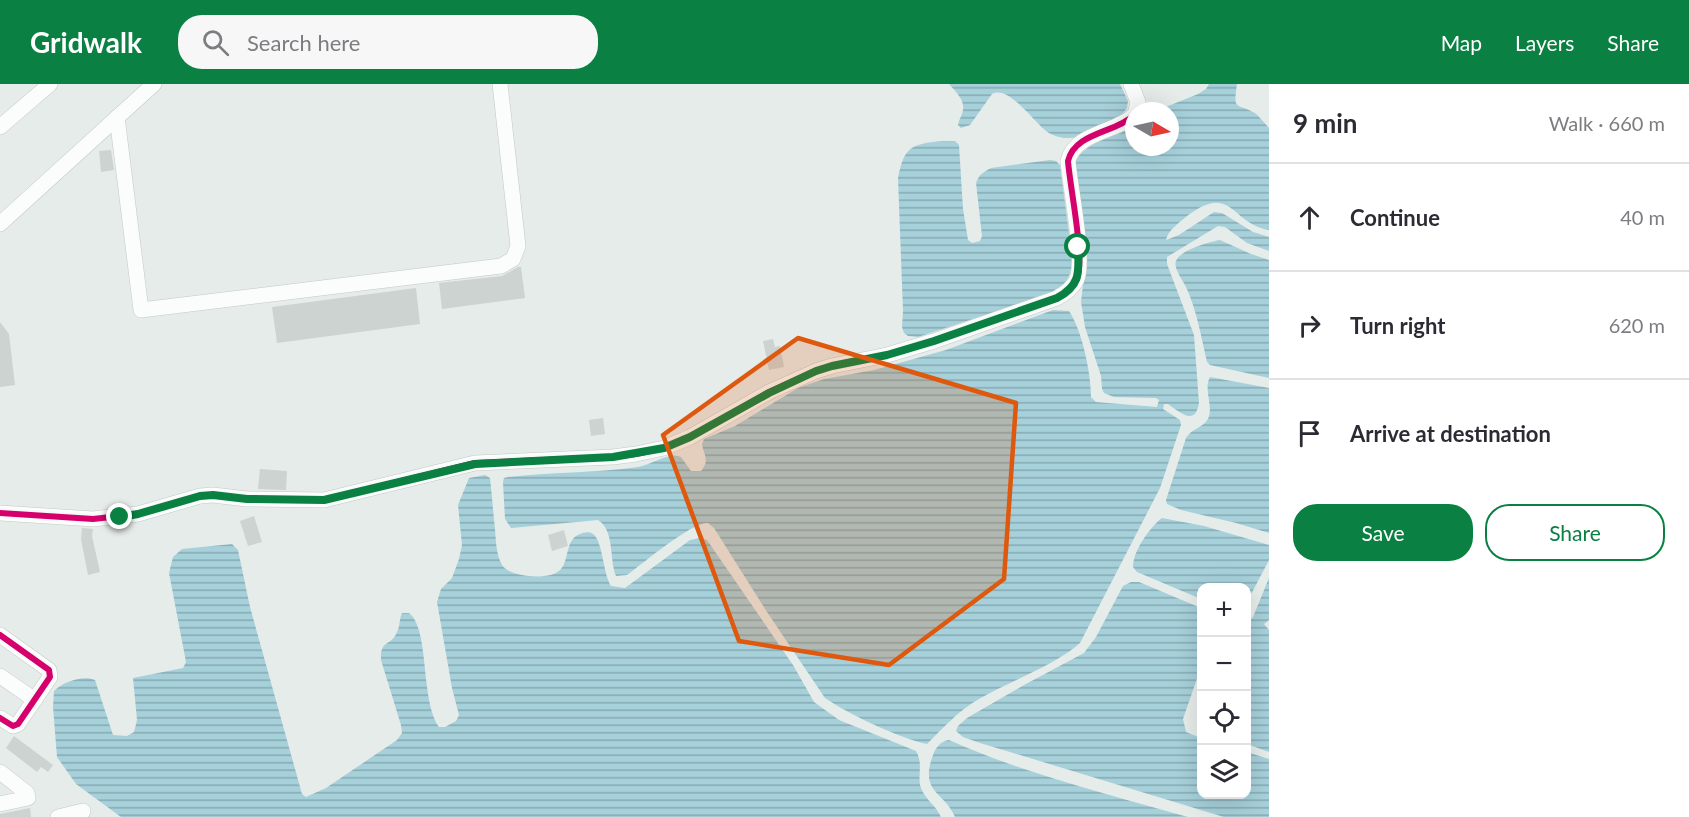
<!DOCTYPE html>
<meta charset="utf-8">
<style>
:root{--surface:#fff;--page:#f7f7f7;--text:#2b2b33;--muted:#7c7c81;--line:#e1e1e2;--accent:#0b8043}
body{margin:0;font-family:Lato,sans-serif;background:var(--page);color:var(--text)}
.controls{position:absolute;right:18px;bottom:18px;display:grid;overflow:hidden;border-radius:12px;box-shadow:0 6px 24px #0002}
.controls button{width:54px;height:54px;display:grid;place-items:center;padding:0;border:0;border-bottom:2px solid var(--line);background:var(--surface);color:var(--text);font:30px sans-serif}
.compass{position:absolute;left:1125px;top:18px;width:54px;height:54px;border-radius:50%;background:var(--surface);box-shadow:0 6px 24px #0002;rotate:99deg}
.stop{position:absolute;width:18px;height:18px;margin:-14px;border:4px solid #0b8043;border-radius:50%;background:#fff}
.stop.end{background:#0b8043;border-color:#fff;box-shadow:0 2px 6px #0008}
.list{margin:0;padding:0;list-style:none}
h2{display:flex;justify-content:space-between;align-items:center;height:78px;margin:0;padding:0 24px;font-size:26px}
h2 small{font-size:20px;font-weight:400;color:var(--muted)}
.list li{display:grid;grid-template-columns:39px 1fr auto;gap:18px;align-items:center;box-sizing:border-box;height:108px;padding:0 24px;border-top:2px solid var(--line)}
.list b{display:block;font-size:22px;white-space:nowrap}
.list em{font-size:20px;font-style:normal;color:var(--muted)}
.actions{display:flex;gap:12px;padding:18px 24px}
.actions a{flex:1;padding:14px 0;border:2px solid var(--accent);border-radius:24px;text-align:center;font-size:21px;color:var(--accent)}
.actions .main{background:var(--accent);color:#fff}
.icon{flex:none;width:33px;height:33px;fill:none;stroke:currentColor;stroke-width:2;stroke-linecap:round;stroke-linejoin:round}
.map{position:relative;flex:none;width:1269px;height:733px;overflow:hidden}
header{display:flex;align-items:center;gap:36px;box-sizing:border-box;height:84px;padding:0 30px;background:var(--accent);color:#fff}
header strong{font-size:28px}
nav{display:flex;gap:33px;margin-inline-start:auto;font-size:21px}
.search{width:420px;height:54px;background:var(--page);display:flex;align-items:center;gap:15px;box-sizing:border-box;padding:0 21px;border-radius:24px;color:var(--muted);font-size:22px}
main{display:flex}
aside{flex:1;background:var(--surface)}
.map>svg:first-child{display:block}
.water{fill:url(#water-rules)}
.building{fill:#cdd3d1}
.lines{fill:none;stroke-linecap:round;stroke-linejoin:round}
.minor-casing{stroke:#c3c9c6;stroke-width:16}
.minor{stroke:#fbfcfc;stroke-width:15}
.cycleway-casing{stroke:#f5faf8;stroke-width:10}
.cycleway{stroke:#d6006c;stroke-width:6}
.route{stroke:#0b8043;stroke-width:8}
.marked{fill:#de580e;fill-opacity:0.2;stroke:#de580e;stroke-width:4.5;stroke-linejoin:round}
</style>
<header>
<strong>Gridwalk</strong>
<div class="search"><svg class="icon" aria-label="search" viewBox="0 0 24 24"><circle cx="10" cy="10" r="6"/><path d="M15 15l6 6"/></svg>Search here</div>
<nav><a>Map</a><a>Layers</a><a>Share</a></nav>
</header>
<main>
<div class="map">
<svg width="1269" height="733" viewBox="0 0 1269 733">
<defs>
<pattern id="water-rules" width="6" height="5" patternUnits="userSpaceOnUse" patternTransform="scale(1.5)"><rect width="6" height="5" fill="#a6d0da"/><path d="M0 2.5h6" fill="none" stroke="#87aab2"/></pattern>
</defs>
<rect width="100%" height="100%" fill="#e6ece9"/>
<path class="water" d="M949,0H1120L1128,17L1127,24C1120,35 1109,39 1097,44C1087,48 1078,55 1067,54C1062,54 1054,52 1049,49C1036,41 1009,0 992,10L970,41L961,44L958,41C959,35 962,32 963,26C965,16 955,7 949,0Z
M1209,0H1237C1233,28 1236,18 1255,29C1260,33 1265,40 1269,44V146C1230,139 1232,98 1187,132C1179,139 1168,146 1166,156L1179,151L1214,128L1222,129L1253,148L1269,153V167L1247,159L1225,143L1218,142L1167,173V180L1194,251L1199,319C1195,343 1180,328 1168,320H1164L1163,325L1180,336L1181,341L1160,404L1080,559C1054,582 1010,597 979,615C959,626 943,644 927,660C899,654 848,630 825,614L767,528L714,444L708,439C693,437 642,480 627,491L616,492C609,475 615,447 598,436L511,444L505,435L503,398L504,394L508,393C551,388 594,389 638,383C652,381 668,368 681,373L691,387H701C710,376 704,372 702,360L704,355L735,342L798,304L824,295L874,286L946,266L1053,226L1069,227C1082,246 1091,289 1091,313L1096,318L1157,323L1159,316L1156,314L1114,313L1104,309L1102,305L1101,292L1085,243L1081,218L1086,175L1073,81C1084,58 1112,53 1134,42V63H1170V27H1156L1198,10L1206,5Z
M942,57H955L959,61L963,125L968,156L972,159L980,157L982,152L976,99C979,91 983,88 991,84L1050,76L1056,77L1060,81L1072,172C1072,197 1064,203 1043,212L918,253L908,252L904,249L902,243L903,227L898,94C904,63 911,60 942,57Z
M1220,156L1251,170L1269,176V294L1210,281L1207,278C1201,252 1197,227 1186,203C1183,196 1173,184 1176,177C1180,166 1209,158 1220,156Z
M1210,293L1269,304V449L1236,439L1181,426L1167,420L1166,416L1186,354C1192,344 1203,344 1208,335C1214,322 1203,305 1210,293Z
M485,391L490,394C492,411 493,428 495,445C496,457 496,470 502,481C510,494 552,497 561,485C568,477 566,463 573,455C577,450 588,446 593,450C603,457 603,490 611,502L625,504L690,456L700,454L707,456L793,581L814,618L839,636L916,667C923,679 918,689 920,701C923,714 936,721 941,733H121L76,700L57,673L53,623L54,607C63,598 83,591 95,596L113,651L127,652L134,648L137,636L133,594L183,584L186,578L169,489L173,473L182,465L232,460L238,466L250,523L302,710L306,713L326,704L397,656L402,649L401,641L381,576C380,555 391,563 397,548C400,542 399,536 402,529H409C430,545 420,616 439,643H445L456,637L459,631L452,604L437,518L441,505L452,494L459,475L462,461L458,421L469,394Z
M1162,434L1204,442L1269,461V476L1247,518L1246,503H1202L1201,515L1137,488L1133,483C1133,467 1150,443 1162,434Z
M1269,494V536L1264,540L1269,546V668L1247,660L1246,541L1253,533Z
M1131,498H1139L1201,524V583L1183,635L1186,648L1201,654L1202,710H1246L1247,668L1269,675V733H1224L977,658L963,653L956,647L958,642L967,634L1024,601L1084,569L1096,553L1123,502Z
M949,656C1025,690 1108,710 1188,733H955C944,707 919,709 933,671C936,663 941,657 949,656Z"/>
<path class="building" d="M111,66L114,86L101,88L99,67Z
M518,183H521L525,214L442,225L439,199L502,192Z
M416,204L420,240L277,259L272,223Z
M0,238L9,250L15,301L0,303Z
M773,255L775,263L780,262L784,283L769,286L763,257Z
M603,334L605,350L591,352L589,336Z
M260,385L287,387L286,406L258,405Z
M254,432L262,458L248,462L240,437Z
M82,444L93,445L92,452L100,488L88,491L81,455Z
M564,446L568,462L552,467L548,451Z
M14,652L53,681L48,688L41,683L37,688L6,664Z
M30,724L31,733H0V730Z"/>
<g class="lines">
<defs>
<path id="minor" d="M1131,0L1138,18L1136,27
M117,33L141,226L501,182L513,175L518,162L500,0
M0,43L50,0
M0,140L154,0
M0,429L93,435L138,430L200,412L213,411L247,415L324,416L475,379L613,373L636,370L664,364L690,353L769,308L816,287L832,282L887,271L934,257L1057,214C1065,209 1073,204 1077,195C1085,173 1070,104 1068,77C1075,48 1116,49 1134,31
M0,551L49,586L50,593L18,640L13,642L0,634
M0,592L35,616
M0,688L27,709L28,714L0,720
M58,733L83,727"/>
</defs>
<use href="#minor" class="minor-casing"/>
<use href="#minor" class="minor"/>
<defs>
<path id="cycleway" d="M0,429L93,435L138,430L200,412L213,411L247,415L324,416L475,379L613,373L636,370L664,364L690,353L769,308L816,287L832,282L887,271L934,257L1057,214C1065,209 1073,204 1077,195C1085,173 1070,104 1068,77C1075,48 1116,49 1134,31
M0,551L49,586L50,593L18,640L13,642L0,634"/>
</defs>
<use href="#cycleway" class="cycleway-casing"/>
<use href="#cycleway" class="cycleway"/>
</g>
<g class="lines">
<path class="route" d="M120,433L138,430L200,412L213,411L247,415L324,416L475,380L613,373L664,364L690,353L769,309L816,287L832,282L887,271L934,257L1057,214C1081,201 1079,188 1078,163"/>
</g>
<path class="marked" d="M798,254L1016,319L1004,495L889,581L739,557L663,351Z"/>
</svg>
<div class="controls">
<button>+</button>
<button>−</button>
<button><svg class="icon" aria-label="locate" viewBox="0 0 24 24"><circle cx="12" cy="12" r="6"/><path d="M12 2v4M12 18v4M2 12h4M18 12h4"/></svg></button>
<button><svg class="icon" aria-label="layers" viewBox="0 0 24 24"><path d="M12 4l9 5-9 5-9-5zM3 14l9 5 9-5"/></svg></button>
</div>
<svg class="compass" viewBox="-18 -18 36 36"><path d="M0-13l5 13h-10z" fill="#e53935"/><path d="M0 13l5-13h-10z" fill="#7c7c81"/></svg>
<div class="stop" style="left:1078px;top:163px"></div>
<div class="stop end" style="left:120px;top:433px"></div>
</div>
<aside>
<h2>9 min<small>Walk · 660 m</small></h2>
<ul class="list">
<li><svg class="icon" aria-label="ahead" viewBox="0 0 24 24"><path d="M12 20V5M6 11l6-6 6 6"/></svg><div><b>Continue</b></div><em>40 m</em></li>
<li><svg class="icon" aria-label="right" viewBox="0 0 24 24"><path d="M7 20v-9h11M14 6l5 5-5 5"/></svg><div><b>Turn right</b></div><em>620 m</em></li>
<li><svg class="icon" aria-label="arrive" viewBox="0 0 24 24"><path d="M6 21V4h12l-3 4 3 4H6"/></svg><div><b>Arrive at destination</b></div></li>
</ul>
<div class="actions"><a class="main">Save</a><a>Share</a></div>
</aside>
</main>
